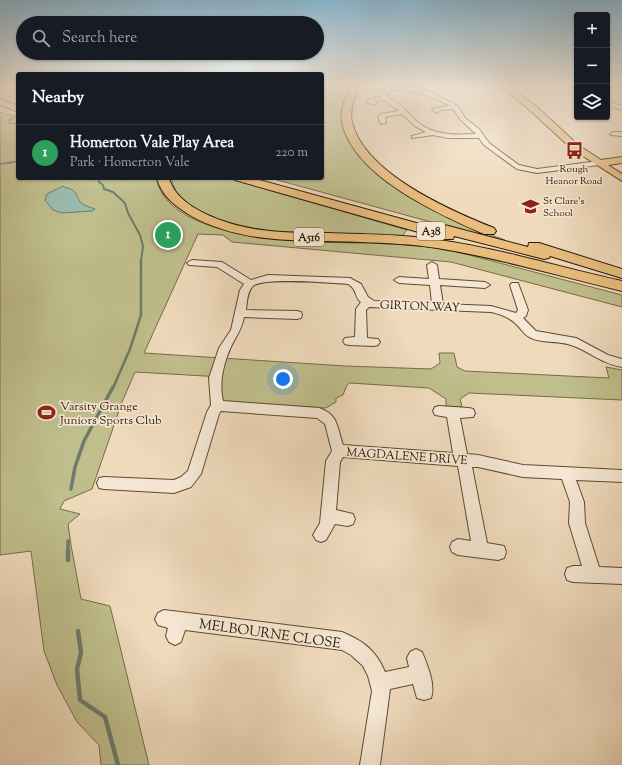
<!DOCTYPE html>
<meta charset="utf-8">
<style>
:root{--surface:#171b24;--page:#20242c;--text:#f1f3f6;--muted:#9ea1a6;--line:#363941;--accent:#0f766e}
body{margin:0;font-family:"Sorts Mill Goudy",serif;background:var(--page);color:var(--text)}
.controls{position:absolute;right:12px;top:12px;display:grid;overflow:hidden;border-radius:4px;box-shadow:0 1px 3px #0004}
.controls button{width:36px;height:36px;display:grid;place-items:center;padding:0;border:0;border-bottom:1px solid var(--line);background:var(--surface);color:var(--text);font:20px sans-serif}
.you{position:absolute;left:283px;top:379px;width:14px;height:14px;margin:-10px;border:3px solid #fff;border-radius:50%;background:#1a73e8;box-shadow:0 0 0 6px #1a73e833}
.badge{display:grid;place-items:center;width:26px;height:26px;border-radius:50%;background:var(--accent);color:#fff;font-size:13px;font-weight:700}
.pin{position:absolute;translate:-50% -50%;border:2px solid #fff;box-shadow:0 1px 4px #0006}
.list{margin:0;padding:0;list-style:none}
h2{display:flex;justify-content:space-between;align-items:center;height:52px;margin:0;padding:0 16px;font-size:17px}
h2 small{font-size:13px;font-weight:400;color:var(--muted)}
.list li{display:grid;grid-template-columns:26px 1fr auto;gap:12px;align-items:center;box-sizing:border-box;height:56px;padding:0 16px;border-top:1px solid var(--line)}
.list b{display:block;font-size:15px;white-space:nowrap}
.list p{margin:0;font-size:13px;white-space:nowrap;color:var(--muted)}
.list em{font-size:13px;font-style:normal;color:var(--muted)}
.icon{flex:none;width:22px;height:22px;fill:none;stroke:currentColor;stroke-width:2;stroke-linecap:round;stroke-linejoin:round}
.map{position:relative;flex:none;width:622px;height:765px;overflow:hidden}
.search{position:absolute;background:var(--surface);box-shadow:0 1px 3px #0004;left:16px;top:16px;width:308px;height:44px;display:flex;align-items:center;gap:10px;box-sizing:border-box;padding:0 14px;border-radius:22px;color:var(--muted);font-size:15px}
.panel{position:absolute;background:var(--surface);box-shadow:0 1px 3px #0004;left:16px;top:72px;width:308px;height:108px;border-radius:4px}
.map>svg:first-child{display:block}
.green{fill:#bfbe8c;stroke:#766c48}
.water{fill:#9abbaf;stroke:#6e7b6b}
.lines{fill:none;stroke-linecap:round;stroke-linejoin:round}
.stream-far4{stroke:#6e7b6b;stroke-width:1.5}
.stream-far3{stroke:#6e7b6b;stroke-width:2}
.stream-far2{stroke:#6e7b6b;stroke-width:2.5}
.stream-far1{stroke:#6e7b6b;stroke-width:3.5}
.stream{stroke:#6e7b6b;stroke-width:4.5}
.minor-casing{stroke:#5e4a32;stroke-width:2}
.major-casing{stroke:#2d1a04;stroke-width:2}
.highway-casing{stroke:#2d1a04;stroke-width:2}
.minor{fill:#f5e7d3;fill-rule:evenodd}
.major{fill:#e8bd7e;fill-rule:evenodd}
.highway{fill:#e8bd7e;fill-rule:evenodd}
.labels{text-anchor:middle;stroke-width:3.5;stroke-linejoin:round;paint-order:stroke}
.far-poi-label{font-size:10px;fill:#2d1a04;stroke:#f5e7d3}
.shield{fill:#f5e7d3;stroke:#695842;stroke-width:1}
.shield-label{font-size:11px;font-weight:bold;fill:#2d1a04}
.street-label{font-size:12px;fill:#2d1a04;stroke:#f5e7d3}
.poi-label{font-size:12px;fill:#2d1a04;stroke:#f5e7d3;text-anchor:start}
.near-street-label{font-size:14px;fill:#2d1a04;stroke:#f5e7d3}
</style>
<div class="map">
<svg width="622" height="765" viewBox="0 0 622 765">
<rect width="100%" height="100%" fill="#efdabc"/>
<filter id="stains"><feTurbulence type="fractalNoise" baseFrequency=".005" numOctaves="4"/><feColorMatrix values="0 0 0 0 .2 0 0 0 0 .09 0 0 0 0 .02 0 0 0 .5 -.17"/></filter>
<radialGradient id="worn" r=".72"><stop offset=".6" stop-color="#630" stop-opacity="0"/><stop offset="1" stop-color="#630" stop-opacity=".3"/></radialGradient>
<path class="green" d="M0,86H18V106L0,99Z
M322,86H351L345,129L351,143L366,161L480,231L505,240L504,242L270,178H322Z
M0,112L18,117V178H156C171,250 340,241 395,244C414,245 432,247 450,250L622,295V307L451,262L232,242L223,235L198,234L144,353L345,366L431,369L440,363L439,353H454L457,367L465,371L609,378L606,367L622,370V400L469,393L460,399L462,407L446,406V399L429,388L350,383L347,385L343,395L336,398V402L326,408L224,402L220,397L222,377L135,372L122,402L92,489L64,501L60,509L80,514L68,524L71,545L81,599L110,606L149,765H101L99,745L77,722L57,685L44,651L31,551L0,555Z
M171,178H227L407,230L402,236C347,237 219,239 180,197C175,192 173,184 171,178Z"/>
<path class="water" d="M63,186C65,188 69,188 71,189C78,193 77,197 80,202C84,206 90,207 95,209L92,211L62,213L53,210L45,200L47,194Z"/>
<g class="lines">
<path class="stream-far4" d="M13,118L9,120V123L18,124
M8,163L18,161"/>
<path class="stream-far3" d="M0,164L14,162
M95,178L99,179V182L103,185L104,189L113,192L125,203L128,213L140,235L143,246L141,261"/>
<path class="stream-far2" d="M113,388L130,349L141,315V260"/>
<path class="stream-far1" d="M71,489L75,467L84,441L113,387
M68,541V552"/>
<path class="stream" d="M68,551V560
M78,631L81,653L77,669L80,700L105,717L118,765"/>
<defs>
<path id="minor" d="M391,87L416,88L427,91L453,103L459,108L465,118L479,129L489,143L519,165L537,169L599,161L603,163L599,165L537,173L517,169L484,145L479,138H448L433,135L412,138V136L426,132L415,126L402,114L385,117L386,123L381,124L378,117L381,114L399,111L384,100L374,101L377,103L374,105L367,102L369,99L382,97L381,92ZM394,90C419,91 427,95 449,105L432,109L437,113L440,110L453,109L461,120L476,134C455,135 433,136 416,121C410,116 406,110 400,105C395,101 389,100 386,94Z
M607,101L622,106V110L607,105Z
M613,132H622V136L611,135L610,134Z
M192,260L222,262L251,280L268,275L350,278L361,284L368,297L374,301L432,303L430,285L399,283L394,280L399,277L429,279L427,265L432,262L437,265L439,279L485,282L490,285L485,288L440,285L443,304L491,306L516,313L518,310L510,285L512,283H518L528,310L526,316L523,318L536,331L576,338L608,355L622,359V367C602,364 589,351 571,345C557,340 542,344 529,337C524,334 522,330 518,326C511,318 501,314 491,312L369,307L366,310L367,338L378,339L380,342L378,345L374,346L349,345L345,344L343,341L345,338L355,337L356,309L361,302C354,297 358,290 348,284C332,283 263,277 253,286C247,291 247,303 246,310L297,311L301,312L302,315L301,318L297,319L244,317C241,332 236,335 230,349C223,365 219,384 223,401L319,408C339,415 337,428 343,445L453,453L447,417L435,415L433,411L435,407L439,406L469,408L473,409L475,413L473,417L460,418L467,454L478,455L523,465L622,470V482L576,480L584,502L585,523L599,567L622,568V584L573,582L567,580L565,574L567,568L573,566H582L569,523L570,502L562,479L523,477L478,467H472L487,543L504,546L506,552L504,558L498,560L458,555L452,552L450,547L452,542L458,539L471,541L458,466L343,457L340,462L336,510L353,514L355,519L353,524L348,526L335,524L326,540L321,542L316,540L313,535L320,523L326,461L332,451L325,424L317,418L221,411L219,414L201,474L191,487L174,493L104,489L99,488L97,483L99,478L104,477L174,480L181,477L188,471L207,412L211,405L209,378L219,348L231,330L240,290L244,284L217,267L189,265L187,263Z
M164,610L342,632C363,641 376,650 385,672L409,667L407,658L410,652L416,649L422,652C427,664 436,685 431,698L424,700L417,698L413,684L390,689L380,765H360L372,691L368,676L363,666L351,655L342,650L185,630L181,642L175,645L169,642L166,636L168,628L158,625L155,619L158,613Z"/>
<path id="major" d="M500,86H508L537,107L578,145L601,160L622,157V163L608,165L622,174V181L572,149L531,111Z"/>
<path id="highway" d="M351,86H359C355,97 349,110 352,122C364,173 449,210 494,228L496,231L494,234H484C438,214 353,176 342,122C340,110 346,97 351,86Z
M0,99L18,106V112L0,105Z
M157,178H169C175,202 207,216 229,223C261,233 295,233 328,233C357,234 386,234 415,237C485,244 554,266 622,281V291C560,276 499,258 437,248C412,244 386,243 361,242C303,240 240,245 188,214C174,205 161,195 157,178Z
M233,178H252L431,227L432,224L437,223L528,247L529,243H539L622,269V278L550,256L549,258L544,259L454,236L453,239H443L235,180Z"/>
</defs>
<use href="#minor" class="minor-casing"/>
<use href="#major" class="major-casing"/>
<use href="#highway" class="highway-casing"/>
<use href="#minor" class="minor"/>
<use href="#major" class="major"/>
<use href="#highway" class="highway"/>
</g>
<linearGradient id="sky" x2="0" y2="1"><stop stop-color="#89b7d1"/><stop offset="0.44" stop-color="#f8eee1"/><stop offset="1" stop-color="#f8eee1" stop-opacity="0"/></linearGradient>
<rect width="622" height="194" fill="url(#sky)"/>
<defs>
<symbol id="bus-bare" viewBox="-9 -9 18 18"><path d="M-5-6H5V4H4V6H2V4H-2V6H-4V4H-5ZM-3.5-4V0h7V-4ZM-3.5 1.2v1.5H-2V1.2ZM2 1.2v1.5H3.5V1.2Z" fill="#8f2418" stroke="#f5e7d3" stroke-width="2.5" paint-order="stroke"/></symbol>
<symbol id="school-bare" viewBox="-9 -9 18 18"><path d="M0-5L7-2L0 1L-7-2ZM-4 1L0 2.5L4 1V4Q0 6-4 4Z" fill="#8f2418" stroke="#f5e7d3" stroke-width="2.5" paint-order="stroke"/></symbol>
<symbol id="stadium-bare" viewBox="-9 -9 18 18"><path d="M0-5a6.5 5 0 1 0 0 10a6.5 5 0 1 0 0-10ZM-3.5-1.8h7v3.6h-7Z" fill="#8f2418" stroke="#f5e7d3" stroke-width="2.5" paint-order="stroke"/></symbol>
</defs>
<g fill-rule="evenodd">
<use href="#bus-bare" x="562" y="138" width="25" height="25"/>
<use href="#school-bare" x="518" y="194" width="25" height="25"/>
<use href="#stadium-bare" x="34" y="400" width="25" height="25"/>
</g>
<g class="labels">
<g class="far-poi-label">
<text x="574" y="172">Rough<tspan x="574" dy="12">Heanor Road</tspan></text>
<text x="543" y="204" text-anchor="start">St Clare's<tspan x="543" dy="12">School</tspan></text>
</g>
<g class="shield">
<rect x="417" y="222" width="28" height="18" rx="3"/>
<rect x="294" y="228" width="30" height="18" rx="3"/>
</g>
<g class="shield-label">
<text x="431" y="235">A38</text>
<text x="309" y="241">A516</text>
</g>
<g class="street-label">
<text transform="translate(420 306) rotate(2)" y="4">GIRTON WAY</text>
<text transform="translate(407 456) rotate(4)" y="4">MAGDALENE DRIVE</text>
</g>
<g class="poi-label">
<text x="60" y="410">Varsity Grange<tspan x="60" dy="14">Juniors Sports Club</tspan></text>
</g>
<g class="near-street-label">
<text transform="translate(270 633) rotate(8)" y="5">MELBOURNE CLOSE</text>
</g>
</g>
<rect width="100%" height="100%" filter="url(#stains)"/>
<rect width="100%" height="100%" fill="url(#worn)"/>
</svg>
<div class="controls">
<button>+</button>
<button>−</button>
<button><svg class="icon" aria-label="layers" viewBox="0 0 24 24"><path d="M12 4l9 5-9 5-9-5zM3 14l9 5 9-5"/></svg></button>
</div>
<div class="you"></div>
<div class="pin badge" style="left:168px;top:235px;background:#2e9e5b">1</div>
<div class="search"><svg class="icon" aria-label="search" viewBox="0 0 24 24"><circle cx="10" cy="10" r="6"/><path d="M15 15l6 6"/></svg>Search here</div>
<section class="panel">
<h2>Nearby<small></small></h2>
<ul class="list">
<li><span class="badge" style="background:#2e9e5b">1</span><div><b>Homerton Vale Play Area</b><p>Park · Homerton Vale</p></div><em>220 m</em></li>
</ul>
</section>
</div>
